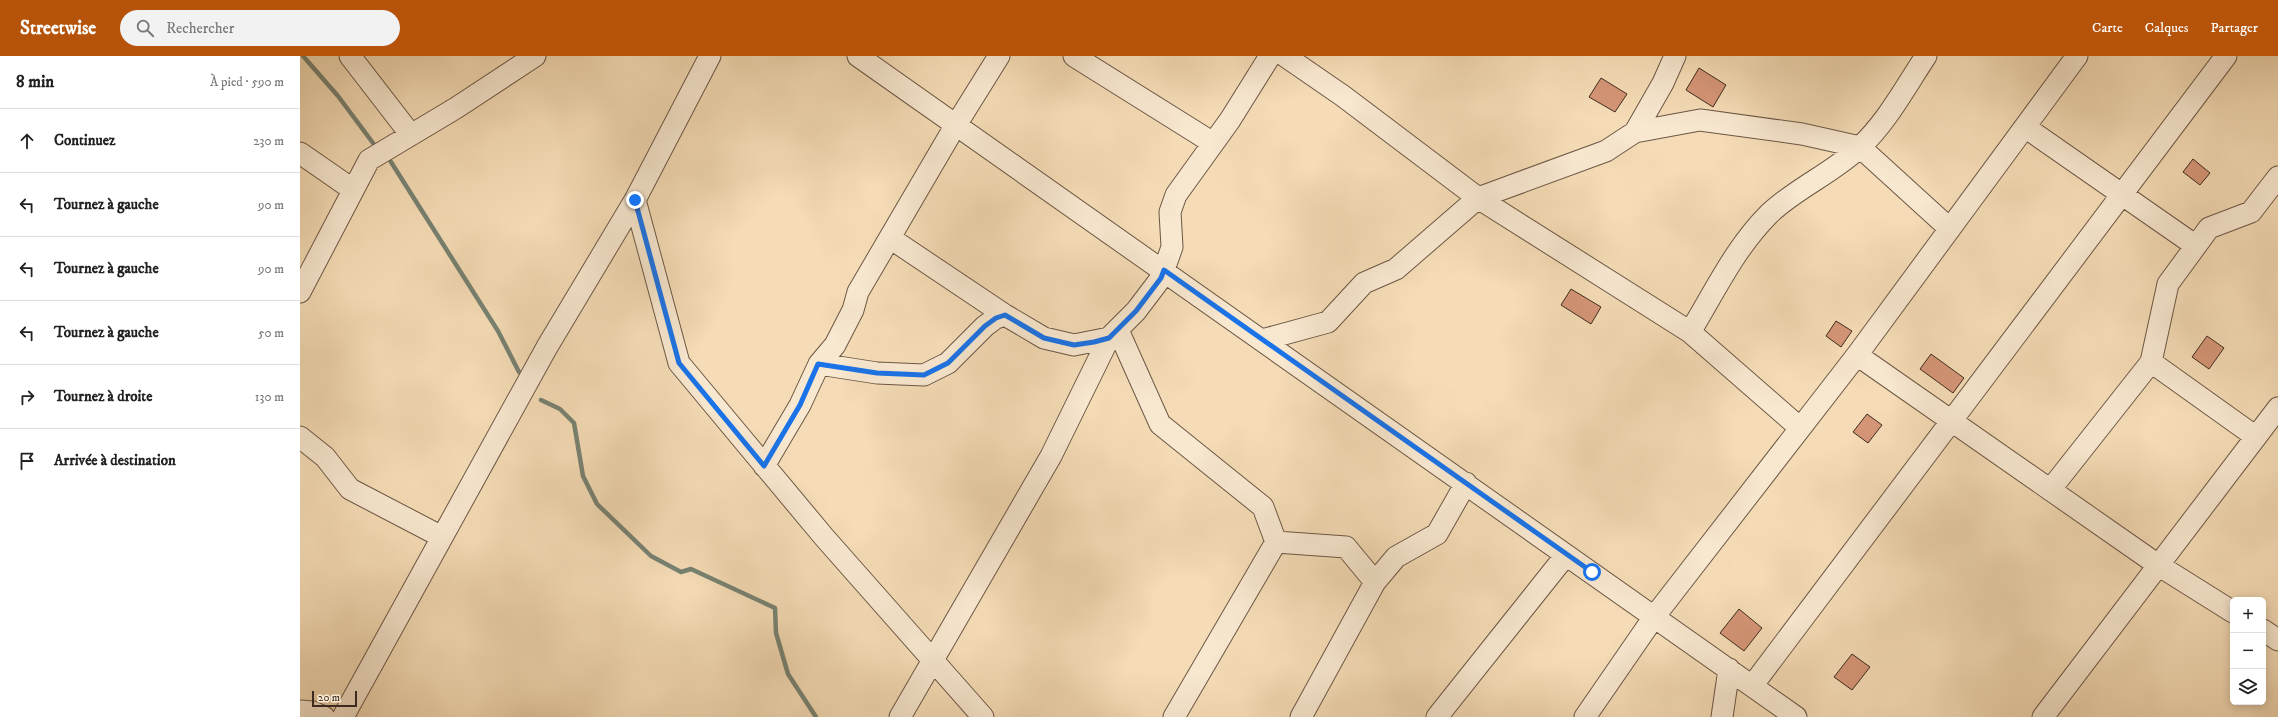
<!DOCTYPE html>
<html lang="fr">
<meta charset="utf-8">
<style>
:root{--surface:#fff;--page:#f2f2f2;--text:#222;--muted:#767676;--line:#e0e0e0;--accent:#b45309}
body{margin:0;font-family:"IM FELL DW Pica",serif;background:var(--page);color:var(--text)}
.controls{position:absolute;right:12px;bottom:12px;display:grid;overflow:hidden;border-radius:6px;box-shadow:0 2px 10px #0003}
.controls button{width:36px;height:36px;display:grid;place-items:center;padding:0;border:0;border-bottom:1px solid var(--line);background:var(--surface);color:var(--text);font:20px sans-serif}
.scale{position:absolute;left:12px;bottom:10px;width:45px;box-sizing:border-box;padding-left:4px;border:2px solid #3e2b1f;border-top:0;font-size:11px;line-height:14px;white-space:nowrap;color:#3e2b1f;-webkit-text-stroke:3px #f8e8d0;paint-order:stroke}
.stop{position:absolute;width:12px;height:12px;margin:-9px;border:3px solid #1a73e8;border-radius:50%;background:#fff}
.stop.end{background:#1a73e8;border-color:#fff;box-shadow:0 1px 4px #0008}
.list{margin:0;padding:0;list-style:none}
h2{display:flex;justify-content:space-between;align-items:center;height:52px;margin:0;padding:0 16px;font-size:17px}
h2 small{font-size:13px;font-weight:400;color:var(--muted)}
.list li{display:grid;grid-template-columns:26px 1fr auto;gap:12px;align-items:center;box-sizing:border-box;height:64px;padding:0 16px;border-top:1px solid var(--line)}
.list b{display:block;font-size:15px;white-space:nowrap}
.list em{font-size:13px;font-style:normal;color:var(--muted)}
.icon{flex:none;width:22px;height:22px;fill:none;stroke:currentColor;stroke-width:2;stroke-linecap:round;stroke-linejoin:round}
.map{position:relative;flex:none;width:1978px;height:661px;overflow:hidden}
header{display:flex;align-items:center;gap:24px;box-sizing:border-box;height:56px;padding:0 20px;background:var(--accent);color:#fff}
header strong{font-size:19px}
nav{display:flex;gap:22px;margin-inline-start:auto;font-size:14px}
.search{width:280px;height:36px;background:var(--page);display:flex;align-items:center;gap:10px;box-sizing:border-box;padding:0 14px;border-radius:22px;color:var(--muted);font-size:15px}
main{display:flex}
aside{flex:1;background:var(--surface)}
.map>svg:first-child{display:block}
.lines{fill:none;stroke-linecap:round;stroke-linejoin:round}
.stream{stroke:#778272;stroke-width:4.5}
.building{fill:#d59677;stroke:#3e2b1f}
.minor-casing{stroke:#6c5745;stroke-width:23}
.minor{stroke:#f8e8d0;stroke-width:21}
.route{stroke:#1a73e8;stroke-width:5}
</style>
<header>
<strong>Streetwise</strong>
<div class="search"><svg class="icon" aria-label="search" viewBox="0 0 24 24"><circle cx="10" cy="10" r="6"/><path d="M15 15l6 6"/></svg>Rechercher</div>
<nav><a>Carte</a><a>Calques</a><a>Partager</a></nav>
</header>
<main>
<aside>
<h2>8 min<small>À pied · 590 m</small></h2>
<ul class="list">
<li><svg class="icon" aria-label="ahead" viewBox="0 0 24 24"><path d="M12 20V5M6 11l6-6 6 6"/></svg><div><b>Continuez</b></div><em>230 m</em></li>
<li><svg class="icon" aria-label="left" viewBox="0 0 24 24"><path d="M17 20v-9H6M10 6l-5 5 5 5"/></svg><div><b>Tournez à gauche</b></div><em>90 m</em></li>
<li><svg class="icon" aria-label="left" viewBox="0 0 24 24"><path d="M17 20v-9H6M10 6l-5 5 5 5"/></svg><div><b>Tournez à gauche</b></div><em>90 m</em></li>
<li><svg class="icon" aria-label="left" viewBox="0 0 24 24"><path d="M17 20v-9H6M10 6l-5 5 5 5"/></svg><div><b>Tournez à gauche</b></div><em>50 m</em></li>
<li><svg class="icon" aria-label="right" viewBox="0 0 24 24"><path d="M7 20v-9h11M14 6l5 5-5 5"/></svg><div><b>Tournez à droite</b></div><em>130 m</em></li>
<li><svg class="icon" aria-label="arrive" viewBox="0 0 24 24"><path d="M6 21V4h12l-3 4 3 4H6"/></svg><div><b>Arrivée à destination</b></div></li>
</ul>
</aside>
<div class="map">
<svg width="1978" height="661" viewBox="0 0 1978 661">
<rect width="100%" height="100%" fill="#f5dcb6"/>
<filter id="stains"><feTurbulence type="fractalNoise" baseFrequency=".005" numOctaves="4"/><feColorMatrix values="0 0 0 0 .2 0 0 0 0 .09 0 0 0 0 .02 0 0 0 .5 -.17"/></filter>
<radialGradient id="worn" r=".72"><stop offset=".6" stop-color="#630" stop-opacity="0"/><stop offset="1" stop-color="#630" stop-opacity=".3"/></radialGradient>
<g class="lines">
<path class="stream" d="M3,0L38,40L73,87
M91,106L198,275L219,316
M241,344L260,353L274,367L283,420L297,448L351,500L381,516L391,513L475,552L476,577L488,618L516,661"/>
</g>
<path class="building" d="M1399,12L1426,29L1413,51L1386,34Z
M1301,22L1327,38L1315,56L1289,41Z
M1893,103L1910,117L1900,129L1883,116Z
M1271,233L1301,251L1291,268L1261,249Z
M1536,265L1552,275L1541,291L1526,280Z
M1907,280L1924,292L1909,313L1892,301Z
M1631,298L1664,322L1653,337L1620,313Z
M1567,358L1582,369L1568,387L1553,376Z
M1439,553L1462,572L1444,595L1420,577Z
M1552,598L1570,611L1552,634L1534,621Z"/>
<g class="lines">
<defs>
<path id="minor" d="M50,0L111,79
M558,0L1496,661
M774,0L913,87
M985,0L1043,40L1178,142L1390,276L1500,372
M1725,71L1896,190
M1335,76L1363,27L1375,0
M0,97L52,133
M335,144L379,307L524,481L683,661
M590,182L705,259L744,282L774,289L809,282
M0,236L69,104L156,52L235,0
M818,274L860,368L963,451L976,486L1046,491L1075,526
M1390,276C1415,235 1435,192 1469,158C1496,132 1533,117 1560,91C1587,66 1606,30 1626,0
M962,284L1028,266L1064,227L1096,213L1178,142L1306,95L1335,76L1400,64L1502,78L1560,91L1650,173
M1557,299L1858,509L1933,556
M1851,306L1956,381
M519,308L577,317L624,319L648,307L685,270L696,262L705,259
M0,381L25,401L50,433L142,481
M464,410L500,349L519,308L535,289L553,254L558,236L651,77L699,0
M1750,434L1851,306L1868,228L1909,172L1951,156L1978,121
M1963,574L1978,584
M1452,630L1926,0
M0,655L13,656L24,661
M43,661L247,291L335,144L410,0
M600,661L751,400L809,282L836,255L861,222L872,191L870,156L876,139L930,64L970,0
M874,661L976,486
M1001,661L1075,526L1096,501L1137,478L1166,427
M1137,661L1266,499
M1285,661L1354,561L1557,299L1777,0
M1422,661L1429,613
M1743,661L1978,352"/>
</defs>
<use href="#minor" class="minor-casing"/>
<use href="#minor" class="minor"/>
</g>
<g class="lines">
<path class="route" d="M335,144L379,307L464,410L500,349L518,308L577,317L624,319L648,307L685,270L696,262L705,259L744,282L774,289L794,286L809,282L836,255L861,222L864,214L1292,516"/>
</g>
<rect width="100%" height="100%" filter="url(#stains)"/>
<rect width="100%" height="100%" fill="url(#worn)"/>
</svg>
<div class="controls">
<button>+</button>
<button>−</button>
<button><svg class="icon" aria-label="layers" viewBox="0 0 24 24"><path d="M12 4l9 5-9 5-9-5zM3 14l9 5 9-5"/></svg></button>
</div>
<div class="scale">20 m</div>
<div class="stop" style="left:1292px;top:516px"></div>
<div class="stop end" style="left:335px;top:144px"></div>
</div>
</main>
